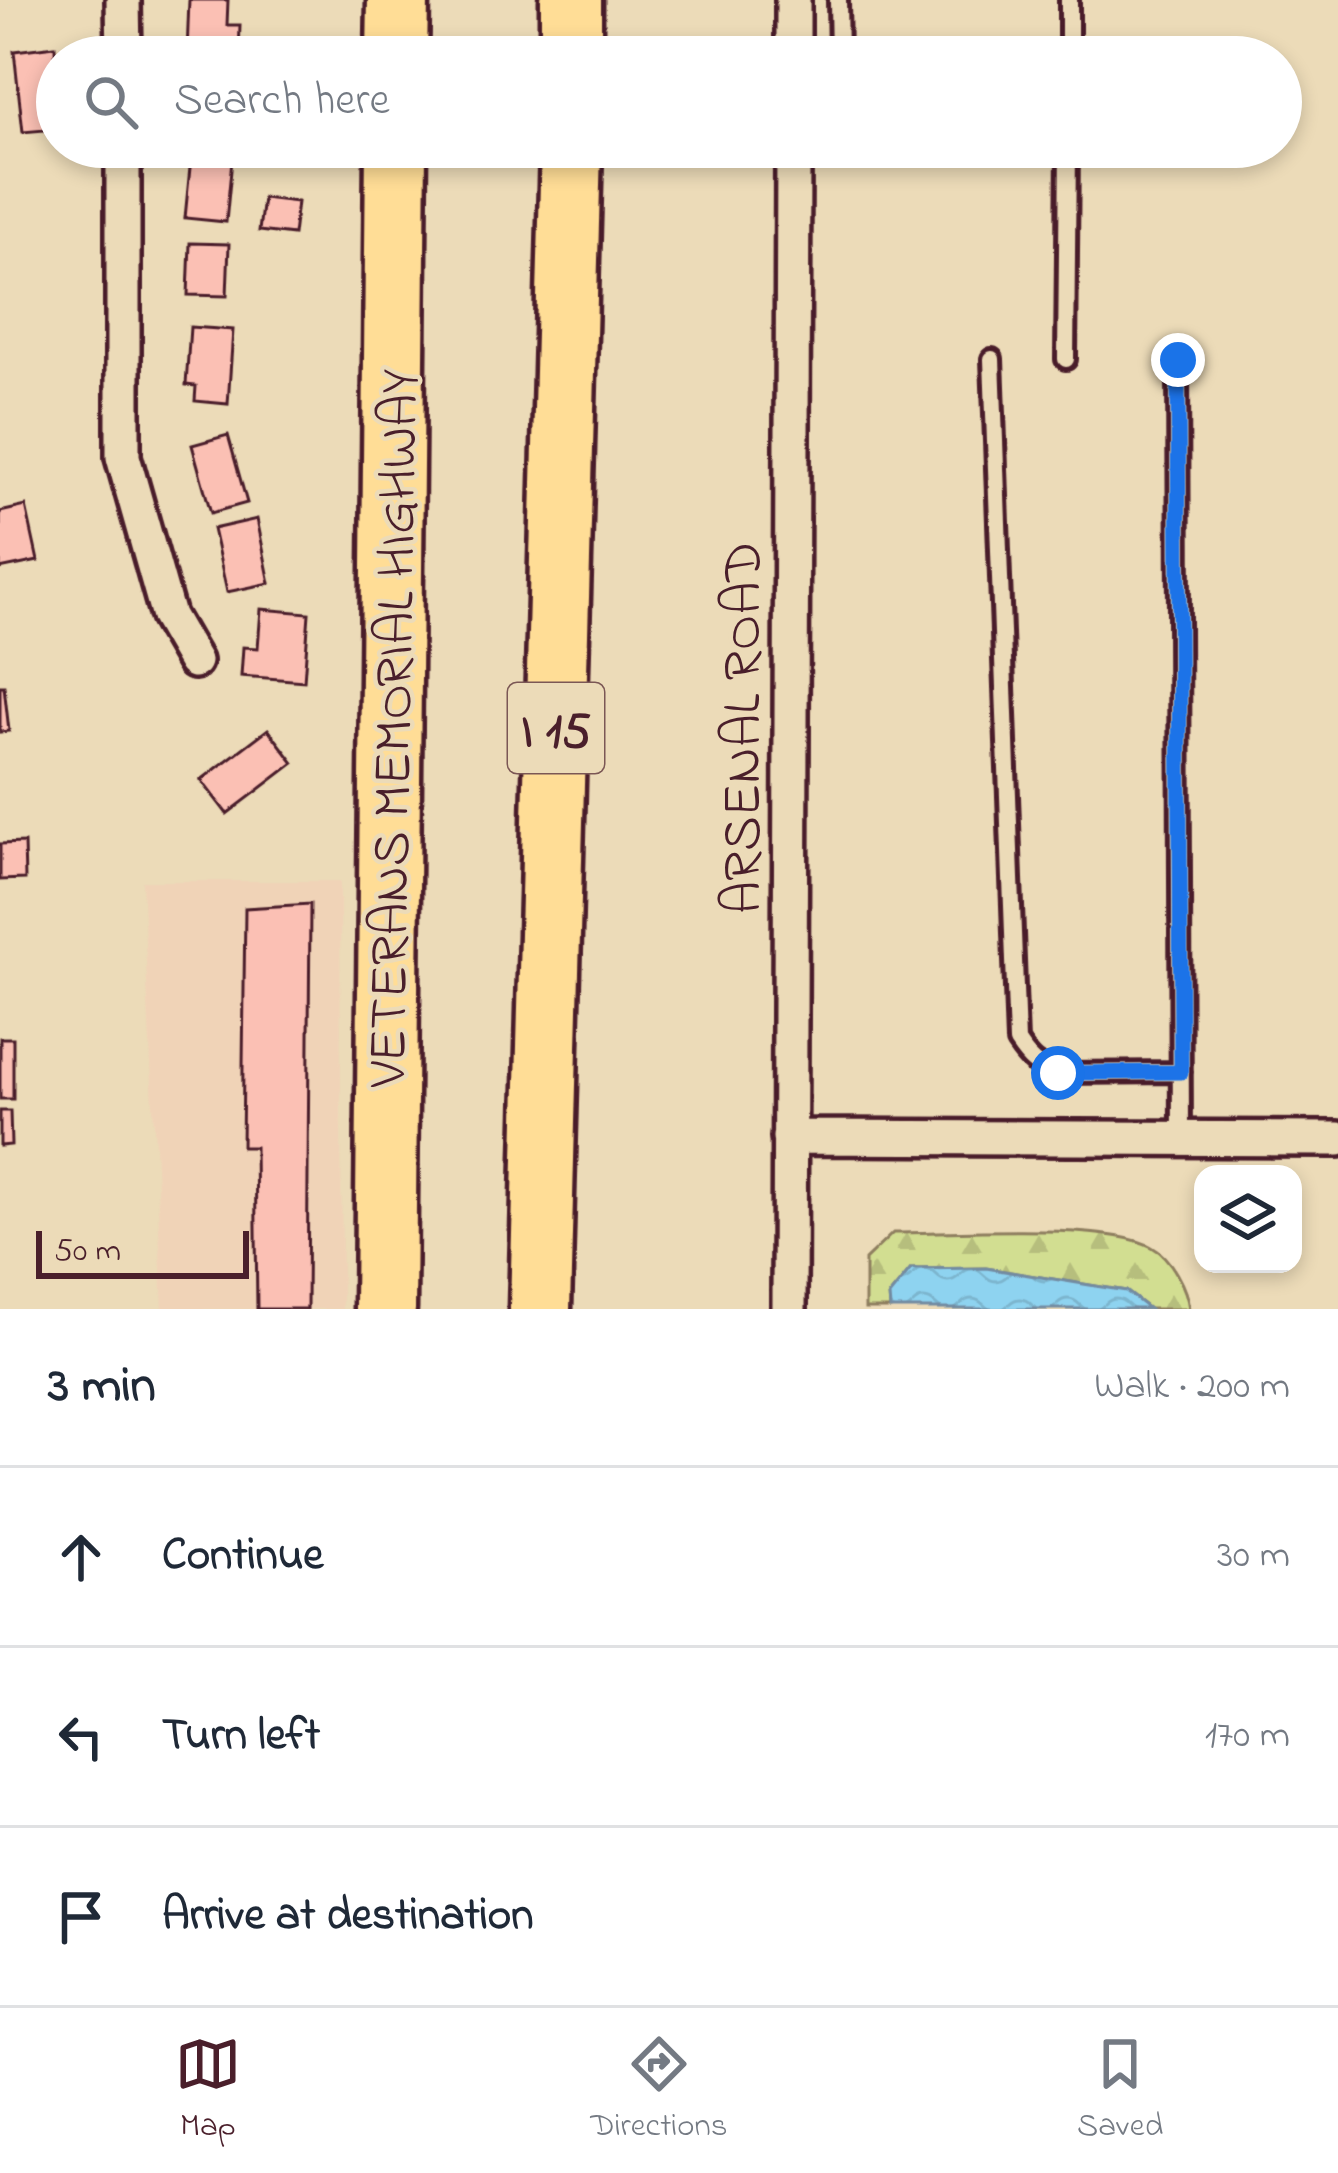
<!DOCTYPE html>
<meta charset="utf-8">
<style>
:root{--surface:#fff;--page:#f6f6f7;--text:#1f2937;--muted:#747a83;--line:#e0e1e3;--accent:#4a1f2b}
body{margin:0;font-family:"Indie Flower",sans-serif;background:var(--page);color:var(--text)}
.controls{position:absolute;right:36px;bottom:36px;display:grid;overflow:hidden;border-radius:24px;box-shadow:0 6px 18px #0003}
.controls button{width:108px;height:108px;display:grid;place-items:center;padding:0;border:0;border-bottom:3px solid var(--line);background:var(--surface);color:var(--text);font:60px sans-serif}
.scale{position:absolute;left:36px;bottom:30px;width:213px;box-sizing:border-box;padding-left:12px;border:6px solid #4a1f2b;border-top:0;font-size:33px;line-height:42px;white-space:nowrap;color:#4a1f2b;-webkit-text-stroke:9px #ecdbb8;paint-order:stroke}
.stop{position:absolute;width:36px;height:36px;margin:-27px;border:9px solid #1a73e8;border-radius:50%;background:#fff}
.stop.end{background:#1a73e8;border-color:#fff;box-shadow:0 3px 12px #0008}
.list{margin:0;padding:0;list-style:none}
h2{display:flex;justify-content:space-between;align-items:center;height:156px;margin:0;padding:0 48px;font-size:51px}
h2 small{font-size:39px;font-weight:400;color:var(--muted)}
.list li{display:grid;grid-template-columns:78px 1fr auto;gap:36px;align-items:center;box-sizing:border-box;height:180px;padding:0 48px;border-top:3px solid var(--line)}
.list b{display:block;font-size:45px;white-space:nowrap}
.list em{font-size:39px;font-style:normal;color:var(--muted)}
.icon{flex:none;width:66px;height:66px;fill:none;stroke:currentColor;stroke-width:2;stroke-linecap:round;stroke-linejoin:round}
.map{position:relative;flex:none;width:1338px;height:1309px;overflow:hidden}
.search{position:absolute;background:var(--surface);box-shadow:0 6px 18px #0003;left:36px;right:36px;top:36px;height:132px;display:flex;align-items:center;gap:30px;box-sizing:border-box;padding:0 42px;border-radius:66px;color:var(--muted);font-size:45px}
.sheet{height:696px;background:var(--surface)}
nav{display:flex;justify-content:space-around;align-items:center;box-sizing:border-box;height:168px;border-top:3px solid var(--line);background:var(--surface);font-size:33px;color:var(--muted)}
nav a{display:grid;justify-items:center;gap:6px}
nav .on{color:var(--accent)}
.map>svg:first-child{display:block}
.built{fill:#f0d3b7}
.forest{fill:url(#forest-firs);stroke:#8e7e5e;stroke-width:3}
.water{fill:url(#water-waves);stroke:#738ba1;stroke-width:3}
.building{fill:#fbc0b4;stroke:#4a1f2b;stroke-width:3}
.lines{fill:none;stroke-linecap:round;stroke-linejoin:round}
.lane-casing{stroke:#4a1f2b;stroke-width:26}
.street-casing{stroke:#4a1f2b;stroke-width:42}
.highway-casing{stroke:#4a1f2b;stroke-width:69}
.lane{stroke:#ecdbb8;stroke-width:16}
.street{stroke:#ecdbb8;stroke-width:33}
.highway{stroke:#ffdd96;stroke-width:60}
.route{stroke:#1a73e8;stroke-width:15}
.labels{text-anchor:middle;stroke-width:9;stroke-linejoin:round;paint-order:stroke}
.shield{fill:#ecdbb8;stroke:#7b5755;stroke-width:3}
.shield-label{font-size:51px;font-weight:bold;fill:#4a1f2b}
.street-label{font-size:54px;fill:#4a1f2b;stroke:#ecdbb8}
</style>
<div class="map">
<svg width="1338" height="1309" viewBox="0 0 1338 1309">
<defs>
<pattern id="forest-firs" width="22" height="20" patternUnits="userSpaceOnUse" patternTransform="scale(3)"><rect width="22" height="20" fill="#d2de91"/><path d="M5 1l3.5 6h-7zM16 11l3.5 6h-7z" fill="#b6be7d"/></pattern>
<pattern id="water-waves" width="16" height="10" patternUnits="userSpaceOnUse" patternTransform="scale(3)"><rect width="16" height="10" fill="#8ed3f0"/><path d="M0 5q4-4 8 0t8 0" fill="none" stroke="#7cb5ce"/></pattern>
</defs>
<rect width="100%" height="100%" fill="#ecdbb8"/>
<filter id="ink" filterUnits="userSpaceOnUse"><feTurbulence type="fractalNoise" baseFrequency=".00833" numOctaves="2"/><feDisplacementMap in="SourceGraphic" scale="24" xChannelSelector="R" yChannelSelector="G"/><feConvolveMatrix kernelMatrix="1 2 1 2 8 2 1 2 1" color-interpolation-filters="sRGB"/></filter>
<g filter="url(#ink)">
<path class="built" d="M142,881H340L342,1309H163Z"/>
<path class="forest" d="M893,1233C951,1233 1108,1222 1152,1247C1171,1257 1187,1289 1189,1309H1149L1126,1291L986,1268L911,1269L889,1296L890,1309H865V1260Z"/>
<path class="water" d="M986,1268L1126,1291L1149,1309H890L889,1296L911,1269Z"/>
<path class="building" d="M189,0H228L227,25H240L239,55L187,53Z
M55,46L57,129L23,132L14,51Z
M192,147L233,149L226,222L185,218Z
M263,198L297,202L293,235L259,231Z
M190,243L229,244L227,296L188,295Z
M190,327L233,330L228,404L195,401L196,386L186,385Z
M228,435L247,503L211,513L192,445Z
M26,506L38,561L0,569V512Z
M257,519L270,583L227,592L213,529Z
M261,609L309,613L304,681L241,676L243,647L258,648Z
M0,686H4L9,731L0,732Z
M268,729L294,763L227,814L201,780Z
M24,843L25,879L0,880V844Z
M310,904L307,1309H257L255,1147H242L245,908Z
M0,1038H13V1099H0Z
M0,1111H10L11,1145L0,1146Z"/>
<g class="lines">
<defs>
<path id="lane" d="M838,0L839,57
M1069,57V0
M992,359L1017,1042C1029,1060 1036,1068 1058,1073L1181,1072
M1066,359L1068,147
M1178,360L1181,1138"/>
<path id="street" d="M123,0L124,57
M793,57V0
M123,147V457L168,616L194,661
M789,1137L1338,1139
M789,1309L793,147"/>
<path id="highway" d="M397,57L398,0
M571,57V0
M385,1309L396,147
M540,1309L571,147"/>
</defs>
<use href="#lane" class="lane-casing"/>
<use href="#street" class="street-casing"/>
<use href="#highway" class="highway-casing"/>
<use href="#lane" class="lane"/>
<use href="#street" class="street"/>
<use href="#highway" class="highway"/>
</g>
</g>
<g class="lines" filter="url(#ink)">
<path class="route" d="M1058,1073L1181,1072L1178,360"/>
</g>
<g class="labels">
<rect class="shield" x="508" y="683" width="96" height="90" rx="9"/>
<g class="shield-label">
<text x="556" y="746">I 15</text>
</g>
<g class="street-label">
<text transform="translate(391 728) rotate(-89)" y="19">VETERANS MEMORIAL HIGHWAY</text>
<text transform="translate(740 728) rotate(-90)" y="19">ARSENAL ROAD</text>
</g>
</g>
</svg>
<div class="controls">
<button><svg class="icon" aria-label="layers" viewBox="0 0 24 24"><path d="M12 4l9 5-9 5-9-5zM3 14l9 5 9-5"/></svg></button>
</div>
<div class="scale">50 m</div>
<div class="stop" style="left:1058px;top:1073px"></div>
<div class="stop end" style="left:1178px;top:360px"></div>
<div class="search"><svg class="icon" aria-label="search" viewBox="0 0 24 24"><circle cx="10" cy="10" r="6"/><path d="M15 15l6 6"/></svg>Search here</div>
</div>
<section class="sheet">
<h2>3 min<small>Walk · 200 m</small></h2>
<ul class="list">
<li><svg class="icon" aria-label="ahead" viewBox="0 0 24 24"><path d="M12 20V5M6 11l6-6 6 6"/></svg><div><b>Continue</b></div><em>30 m</em></li>
<li><svg class="icon" aria-label="left" viewBox="0 0 24 24"><path d="M17 20v-9H6M10 6l-5 5 5 5"/></svg><div><b>Turn left</b></div><em>170 m</em></li>
<li><svg class="icon" aria-label="arrive" viewBox="0 0 24 24"><path d="M6 21V4h12l-3 4 3 4H6"/></svg><div><b>Arrive at destination</b></div></li>
</ul>
</section>
<nav>
<a class="on"><svg class="icon" aria-label="map" viewBox="0 0 24 24"><path d="M3 6l6-2 6 2 6-2v14l-6 2-6-2-6 2zM9 4v14M15 6v14"/></svg>Map</a>
<a><svg class="icon" aria-label="directions" viewBox="0 0 24 24"><path d="M12 3l9 9-9 9-9-9zM9 14v-3h6M13 9l2 2-2 2"/></svg>Directions</a>
<a><svg class="icon" aria-label="saved" viewBox="0 0 24 24"><path d="M7 4h10v16l-5-4-5 4z"/></svg>Saved</a>
</nav>
